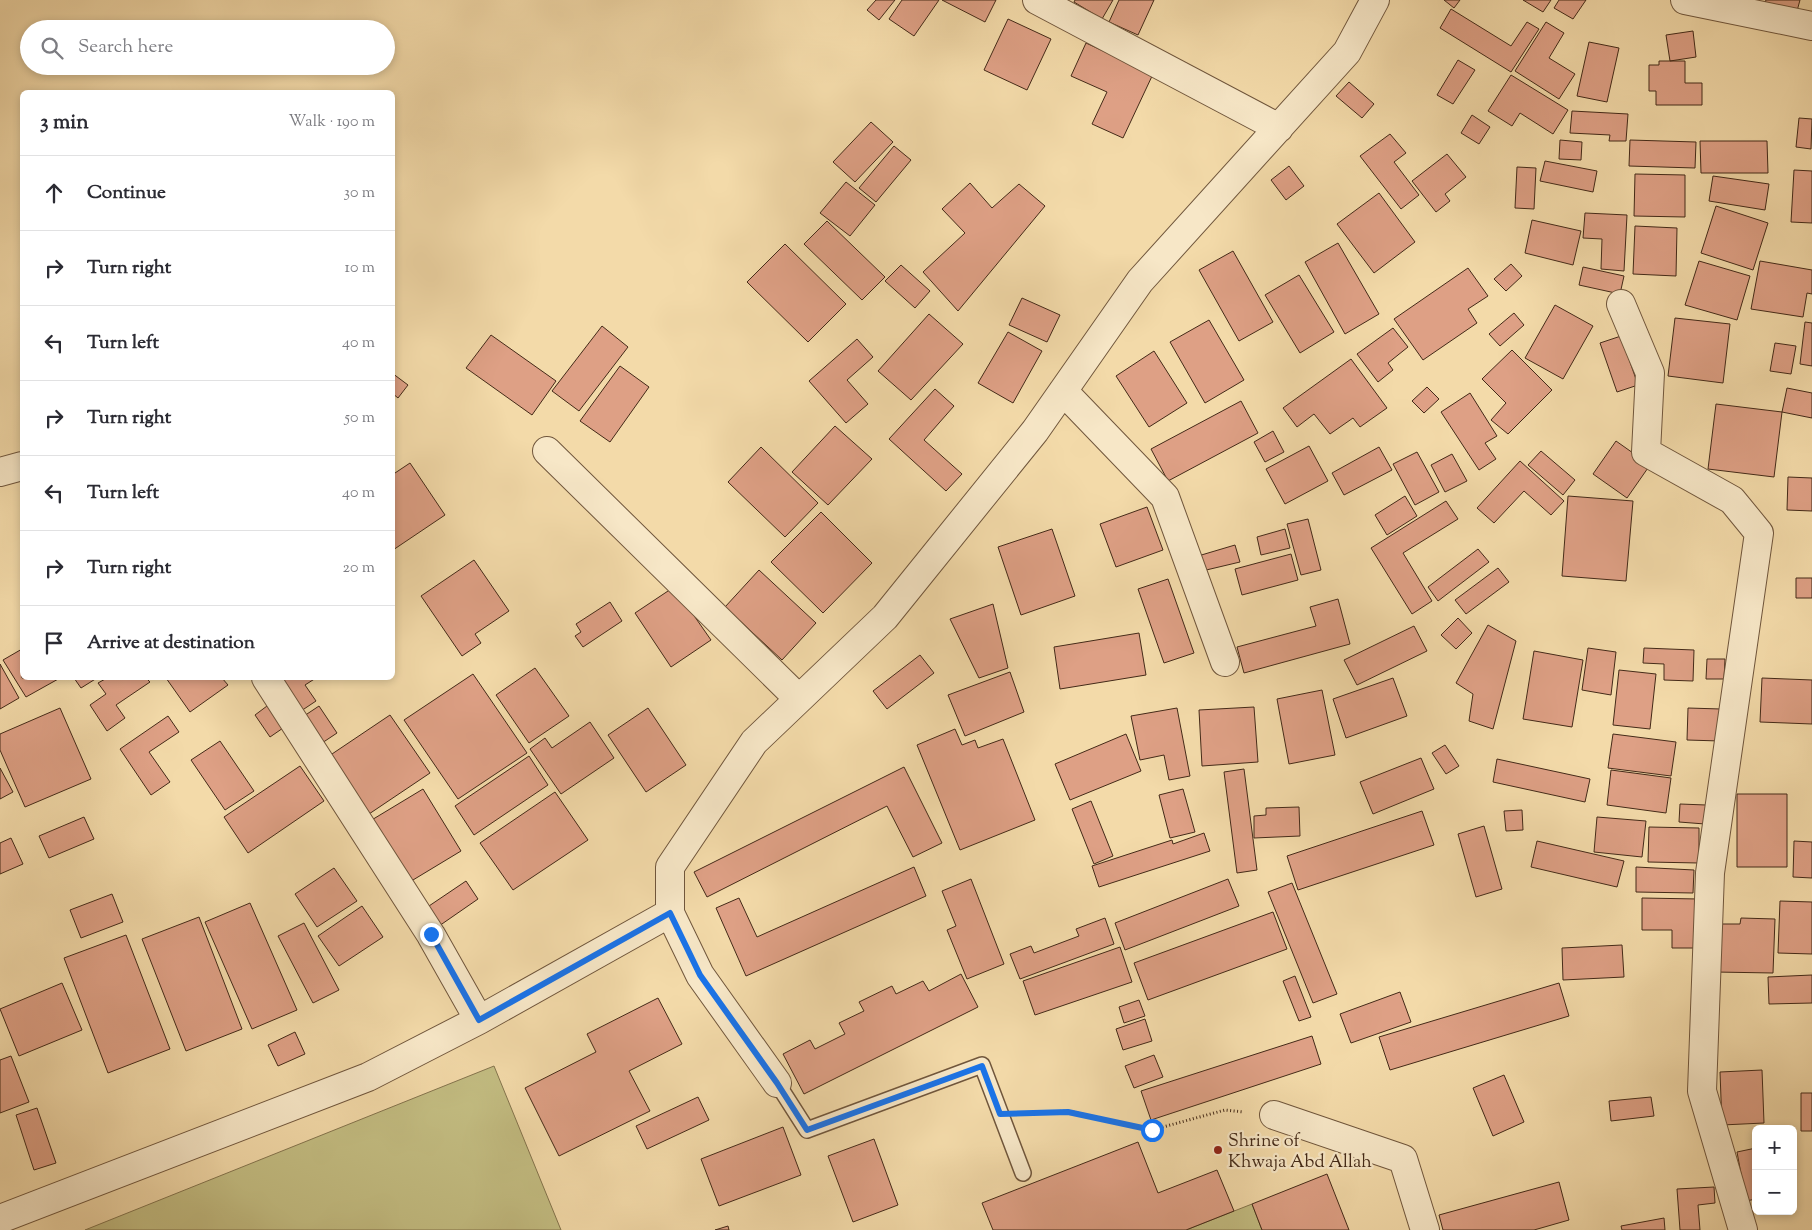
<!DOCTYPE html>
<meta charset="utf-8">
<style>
:root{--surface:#fff;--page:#f7f7f7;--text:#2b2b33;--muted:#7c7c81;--line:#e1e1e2}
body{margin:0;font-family:"Sorts Mill Goudy",serif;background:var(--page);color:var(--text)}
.controls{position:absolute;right:15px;bottom:15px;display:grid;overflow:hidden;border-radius:8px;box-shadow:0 2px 8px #0003}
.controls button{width:45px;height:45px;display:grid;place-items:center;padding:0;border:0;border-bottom:1px solid var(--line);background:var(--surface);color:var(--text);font:25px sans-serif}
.stop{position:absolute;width:15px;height:15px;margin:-11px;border:4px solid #1a73e8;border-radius:50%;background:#fff}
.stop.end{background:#1a73e8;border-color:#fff;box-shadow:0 1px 5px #0008}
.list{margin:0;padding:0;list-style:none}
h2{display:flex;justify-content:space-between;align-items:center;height:65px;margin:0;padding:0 20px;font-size:21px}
h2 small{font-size:16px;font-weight:400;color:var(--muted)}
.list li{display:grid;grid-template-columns:32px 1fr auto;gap:15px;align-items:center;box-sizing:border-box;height:75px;padding:0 20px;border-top:1px solid var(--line)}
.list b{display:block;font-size:19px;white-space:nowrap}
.list em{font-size:16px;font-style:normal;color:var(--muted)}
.icon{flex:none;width:28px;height:28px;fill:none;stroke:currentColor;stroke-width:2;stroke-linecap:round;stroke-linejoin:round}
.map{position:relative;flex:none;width:1812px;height:1230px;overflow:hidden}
.search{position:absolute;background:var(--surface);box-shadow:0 2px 8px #0003;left:20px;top:20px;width:375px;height:55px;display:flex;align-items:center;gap:12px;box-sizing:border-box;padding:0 18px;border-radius:28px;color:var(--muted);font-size:19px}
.panel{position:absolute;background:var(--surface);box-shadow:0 2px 8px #0003;left:20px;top:90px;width:375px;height:590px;border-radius:8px}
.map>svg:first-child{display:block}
.green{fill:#c3bd82;stroke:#84744d}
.building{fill:#dea085;stroke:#442a18}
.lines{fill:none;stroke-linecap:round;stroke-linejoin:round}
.service-casing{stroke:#70563c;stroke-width:18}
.minor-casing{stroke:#70563c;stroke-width:30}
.path{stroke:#442a18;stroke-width:3;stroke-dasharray:1 2.5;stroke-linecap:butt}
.service{stroke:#f7e7c7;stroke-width:15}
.minor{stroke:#f7e7c7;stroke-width:28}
.route{stroke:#1a73e8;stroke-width:6}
.poi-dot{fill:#8f2418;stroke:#f7e7c7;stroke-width:2}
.labels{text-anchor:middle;stroke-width:4.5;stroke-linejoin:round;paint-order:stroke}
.poi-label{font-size:18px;fill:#442a18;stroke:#f7e7c7;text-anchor:start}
</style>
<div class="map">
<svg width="1812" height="1230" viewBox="0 0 1812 1230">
<rect width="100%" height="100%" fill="#f3daa9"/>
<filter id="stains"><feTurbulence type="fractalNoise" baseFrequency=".004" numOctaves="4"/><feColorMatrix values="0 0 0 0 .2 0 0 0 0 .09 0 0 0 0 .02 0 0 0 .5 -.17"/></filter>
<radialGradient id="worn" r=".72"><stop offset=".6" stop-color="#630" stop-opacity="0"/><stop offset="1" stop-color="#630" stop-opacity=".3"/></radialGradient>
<path class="green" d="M494,1066L561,1230H85Z
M1252,1204L1262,1230H1186Z"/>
<path class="building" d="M876,0H895L879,20L867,10Z
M902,0H939L914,36L889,19Z
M942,0H996L985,22Z
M1075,0H1113L1102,19L1074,2Z
M1119,0H1154L1138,35L1109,22Z
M1444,0H1460L1454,8Z
M1523,0H1551L1543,12Z
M1559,0H1586L1573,19L1554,8Z
M1766,0H1800L1797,11L1765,2Z
M1451,9L1511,46L1527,22L1539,29L1511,72L1440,28Z
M1008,19L1051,39L1027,90L984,70Z
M1546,22L1564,33L1549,58L1575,74L1559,99L1515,71Z
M1693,31L1696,57L1670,61L1666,35Z
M1589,42L1619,48L1607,102L1577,96Z
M1086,43L1153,74L1123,138L1092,124L1107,92L1071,76Z
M1458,60L1475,70L1453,104L1437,95Z
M1659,61H1685V83H1702V105H1656V91H1649V65H1659Z
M1511,75L1568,110L1553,134L1520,113L1512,126L1488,111Z
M1349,82L1374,104L1362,118L1336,96Z
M1572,111L1628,114L1626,141H1609L1610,135L1570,133Z
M1472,115L1490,127L1479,144L1461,133Z
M1799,118L1812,119L1811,149L1796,147Z
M871,122L893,142L855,182L833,162Z
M1390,134L1406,153L1394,162L1419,195L1401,209L1360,156Z
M1560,140L1582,142L1581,160L1559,159Z
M1630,140L1696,142L1695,168L1629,166Z
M1700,141H1767L1768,173H1701Z
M894,146L911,160L876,202L859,188Z
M1447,154L1466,177L1445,194L1450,201L1436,212L1412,181Z
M1545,161L1597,171L1593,192L1540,181Z
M1289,166L1304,186L1286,200L1271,180Z
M1517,167L1536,168L1534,209L1515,208Z
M1794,170L1812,171V223L1791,222Z
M1635,174L1685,175V217L1634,216Z
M1713,176L1769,184L1765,210L1709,201Z
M846,182L875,205L850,236L820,213Z
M970,183L992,208L1019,184L1045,206L958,311L923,272L965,233L942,209Z
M1379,193L1415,242L1374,273L1337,224Z
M1716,206L1768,223L1753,270L1701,253Z
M1585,213L1627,215L1624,271L1601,269L1602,239L1583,238Z
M1532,220L1581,231L1573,265L1525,253Z
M827,221L885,277L862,300L804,244Z
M1635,226L1677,228L1676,276L1633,274Z
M1338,243L1379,314L1345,334L1305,262Z
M785,244L846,304L808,342L747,282Z
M1233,251L1273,322L1239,341L1199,270Z
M1699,261L1750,276L1737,320L1685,305Z
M1760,261L1812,270V294L1807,293L1803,317L1751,309Z
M1511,264L1522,276L1506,291L1494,279Z
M901,265L930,291L915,308L885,281Z
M1583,267L1624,276L1620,294L1579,285Z
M1468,268L1488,296L1468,309L1477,323L1423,360L1394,319Z
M1299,275L1334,332L1300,353L1265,295Z
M1022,298L1060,315L1047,342L1009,325Z
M1555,305L1593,326L1563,379L1525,358Z
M1514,313L1524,325L1500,346L1489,334Z
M929,314L963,344L911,400L878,371Z
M1675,318L1730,324L1723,383L1668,376Z
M1209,320L1244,380L1205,403L1170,342Z
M1805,322L1812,323V366L1800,364Z
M602,326L628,347L579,411L552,391Z
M1393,328L1408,347L1388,363L1393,370L1378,382L1357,354Z
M1008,332L1042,351L1013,403L978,383Z
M491,335L556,381L532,415L466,368Z
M1621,336L1638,385L1617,392L1600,343Z
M857,339L873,357L847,380L868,404L846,423L809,381Z
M1775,343L1796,346L1791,374L1770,371Z
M1512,350L1552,390L1508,434L1491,420L1506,403L1482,379Z
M1154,351L1187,403L1149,427L1116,376Z
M1351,359L1387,408L1360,427L1353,418L1330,434L1314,414L1297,427L1283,408Z
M620,366L649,387L610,442L580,421Z
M392,373L408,385L398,398L392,393Z
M1427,387L1439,399L1424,413L1412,401Z
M1787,388L1812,393V418L1782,412Z
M935,389L954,406L924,440L962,474L946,491L889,439Z
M1470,393L1497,436L1485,443L1496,459L1479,470L1441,412Z
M1241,401L1258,433L1168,481L1151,449Z
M1716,404L1782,412L1774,477L1708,469Z
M835,426L872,459L828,505L792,472Z
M1273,431L1284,452L1265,462L1254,442Z
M1616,441L1650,465L1627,498L1593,474Z
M1309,446L1328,481L1285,504L1266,469Z
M761,447L818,503L785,537L728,482Z
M1379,447L1392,470L1344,495L1332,473Z
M1541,451L1575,480L1563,495L1528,465Z
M1417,452L1439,492L1415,505L1393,464Z
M1452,454L1467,481L1445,492L1431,465Z
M1520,461L1564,501L1551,515L1524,491L1494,523L1477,508Z
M410,463L445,515L393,550L392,475Z
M1788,477L1812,478V511L1787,510Z
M1405,496L1417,516L1387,535L1375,515Z
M1568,496L1633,501L1626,581L1562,576Z
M1446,501L1458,519L1403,553L1432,601L1412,614L1371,548Z
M1147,507L1163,550L1116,567L1100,524Z
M821,512L872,563L823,613L771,562Z
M1308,519L1321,570L1301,575L1287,524Z
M1052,529L1075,596L1021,615L998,547Z
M1285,529L1290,548L1261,555L1257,537Z
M1235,545L1240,562L1202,571L1198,556Z
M1478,549L1489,562L1438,601L1428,587Z
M1291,554L1298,580L1242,595L1235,569Z
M474,560L509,611L475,634L481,643L462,656L421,596Z
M1498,568L1509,582L1466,614L1455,600Z
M759,570L816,623L782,660L725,607Z
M1796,578H1812V598H1796Z
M1168,579L1194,653L1164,663L1138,589Z
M674,587L711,640L671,667L635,613Z
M1338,599L1350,644L1244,673L1237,647L1316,626L1310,607Z
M610,602L622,621L583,647L575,636L581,632L576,624Z
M993,604L1008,668L979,678L950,619Z
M1458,618L1472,633L1456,649L1441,635Z
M1488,625L1516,641L1493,729L1469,721L1473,694L1456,683Z
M1414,626L1427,651L1357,685L1344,660Z
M1139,633L1146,675L1060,689L1054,647Z
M1588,648L1616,652L1611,695L1582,690Z
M1644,648L1694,650L1693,681L1664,680V664L1643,663Z
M22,649V678H60L26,697L3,660Z
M1534,651L1583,660L1572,727L1523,719Z
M920,655L934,673L887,709L873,691Z
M1707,659H1725L1724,679H1706Z
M0,664L19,698L0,709Z
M535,668L569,716L529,743L496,695Z
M1619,670L1656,674L1650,729L1613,725Z
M1010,672L1024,712L965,736L948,695Z
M473,674L527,753L458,799L404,720Z
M74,678H97L81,688Z
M107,678H146L150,682L116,705L125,718L107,731L90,705L106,694L98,683Z
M166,678H222L228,685L190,712Z
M274,678H316L305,685L316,701L298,713Z
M1393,678L1407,716L1346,738L1333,699Z
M1762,678L1812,680V724L1760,722Z
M1322,690L1335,755L1289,764L1277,699Z
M271,703L286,726L270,737L255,715Z
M319,706L337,733L319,745L301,718Z
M1254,707L1258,762L1202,766L1199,710Z
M60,708L91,779L25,807L0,750V734Z
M648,708L686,765L646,792L608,735Z
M1177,708L1190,776L1169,780L1164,755L1140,760L1131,716Z
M1688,708L1721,709L1720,741L1687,740Z
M390,715L430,773L369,814L329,756Z
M168,716L179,732L149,752L170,782L151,795L120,749Z
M590,722L614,758L561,794L530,749L545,738L552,748Z
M955,729L962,745L975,740L978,748L1003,739L1035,820L960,850L917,745Z
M1126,734L1141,771L1070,800L1055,764Z
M1613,734L1676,742L1671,776L1608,768Z
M220,741L254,791L225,810L191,760Z
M1445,745L1459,766L1446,774L1432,753Z
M529,756L548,785L474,835L455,806Z
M1421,758L1434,789L1373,814L1360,782Z
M1497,759L1590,779L1585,802L1493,782Z
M300,766L324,801L248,853L224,817Z
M904,767L942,843L913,857L887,806L707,897L694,872Z
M0,768L13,792L0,799Z
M1244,769L1257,870L1237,873L1224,772Z
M1611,770L1671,778L1666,813L1607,805Z
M423,789L461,851L408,883L370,821Z
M1183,789L1195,832L1170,838L1159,795Z
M555,792L588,840L513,890L480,843Z
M1737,794H1787V867H1737Z
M1091,801L1113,856L1094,864L1072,809Z
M1680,804L1706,805L1705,824L1679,822Z
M1299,807L1300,836L1254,838V816L1266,815V808Z
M1522,810L1523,830L1506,831L1504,811Z
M1422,811L1434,845L1298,890L1287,856Z
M84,817L94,839L49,858L39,836Z
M1597,817L1646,821L1642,857L1594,852Z
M1484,826L1502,889L1476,897L1458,834Z
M1649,827L1699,828V863L1648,862Z
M1204,833L1210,851L1099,887L1092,866L1172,840L1173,844Z
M11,838L23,864L0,874V843Z
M1537,841L1624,861L1617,887L1531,867Z
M1794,841L1812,842V878L1793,877Z
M914,867L926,896L746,976L716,908L739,898L757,937Z
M1636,867L1694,870L1693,893L1636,892Z
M334,868L357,901L317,927L295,894Z
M971,879L1004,964L967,979L947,930L956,926L942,891Z
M1228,879L1239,906L1125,950L1115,923Z
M466,881L478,899L439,926L426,908Z
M1292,883L1337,994L1313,1003L1268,892Z
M112,894L123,922L81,938L70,910Z
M1642,898L1699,899L1698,948H1672V930H1642Z
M1780,901L1812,902V954L1778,953Z
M250,903L297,1010L252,1029L205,922Z
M362,906L383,937L339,966L318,936Z
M1273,912L1287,949L1148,1000L1134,963Z
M199,917L242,1029L186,1051L142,939Z
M1105,918L1114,944L1020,979L1010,954L1031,946L1034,953L1079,936L1076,929Z
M1741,918L1775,919L1773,973L1715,972L1716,924H1740Z
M304,923L339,990L313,1003L278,936Z
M126,935L170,1049L108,1073L64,958Z
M1622,945L1624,977L1563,980L1562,948Z
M1120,947L1132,982L1035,1015L1023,981Z
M961,974L978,1007L804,1094L783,1054L810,1040L815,1049L845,1034L839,1023L864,1011L859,1002L892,986L896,994L923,981L929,991Z
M1812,975V1003L1769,1004L1768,977Z
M1295,976L1311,1017L1299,1021L1283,981Z
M62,983L82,1030L19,1056L0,1009Z
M1559,983L1569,1016L1390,1070L1379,1037Z
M1400,992L1411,1022L1351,1043L1340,1014Z
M658,998L682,1044L629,1071L650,1111L559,1156L525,1088L596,1052L587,1034Z
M1139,1000L1145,1016L1124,1023L1119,1007Z
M1145,1019L1152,1041L1123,1050L1116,1029Z
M295,1032L305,1054L278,1066L268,1045Z
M1312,1036L1321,1064L1151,1120L1141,1091Z
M1154,1055L1163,1077L1134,1088L1125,1066Z
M11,1056L29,1102L0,1113V1060Z
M1762,1070L1764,1123L1722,1125L1720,1072Z
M1504,1075L1524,1122L1493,1136L1473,1088Z
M1801,1093H1812V1131H1801Z
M698,1097L709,1120L647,1149L636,1126Z
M1651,1097L1654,1116L1611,1121L1609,1101Z
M37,1108L56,1163L34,1170L16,1115Z
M783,1127L801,1175L719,1206L701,1159Z
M874,1139L898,1205L853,1222L828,1156Z
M1138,1142L1158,1193L1217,1170L1234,1211L1186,1230H993L982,1203Z
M1756,1148V1199L1746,1201L1737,1152Z
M1327,1174L1349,1230H1262L1252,1204Z
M1793,1176L1796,1191L1793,1192Z
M1559,1182L1569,1220L1534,1230H1443L1439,1215Z
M1714,1187L1715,1203L1698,1205L1700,1230H1680L1677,1189Z
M1664,1218L1665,1230H1622L1621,1226Z
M728,1226L729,1230H715Z"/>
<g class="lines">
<defs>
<path id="service" d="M777,1083L807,1130L982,1065L1023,1173"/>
<path id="minor" d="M1037,0L1279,128
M1685,0L1812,26
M1621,304L1650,373L1646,452L1732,500L1759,533L1710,873L1702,1091L1743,1230
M1063,391L1165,497L1225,662
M547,451L799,699
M0,472L22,466
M266,678L431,935L479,1020
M670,913L700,975L777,1083
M1274,1115L1403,1159L1425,1230
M0,1219L368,1077L479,1020L670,913V867L754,742L885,617L1035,431L1140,281L1347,52L1375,0"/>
</defs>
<use href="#service" class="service-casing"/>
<use href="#minor" class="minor-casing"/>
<path class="path" d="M1025,1113L1068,1111L1152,1130L1225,1110L1244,1112"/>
<use href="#service" class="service"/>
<use href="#minor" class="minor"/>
</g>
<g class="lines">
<path class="route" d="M431,934L479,1020L670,913L700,975L777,1083L807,1130L982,1066L1000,1114L1068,1112L1152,1130"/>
</g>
<circle class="poi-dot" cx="1218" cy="1150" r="5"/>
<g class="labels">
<g class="poi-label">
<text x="1228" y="1146">Shrine of<tspan x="1228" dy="21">Khwaja Abd Allah</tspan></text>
</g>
</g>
<rect width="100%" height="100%" filter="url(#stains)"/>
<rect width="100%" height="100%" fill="url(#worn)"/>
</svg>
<div class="controls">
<button>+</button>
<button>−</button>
</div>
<div class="stop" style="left:1152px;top:1130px"></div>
<div class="stop end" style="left:431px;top:934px"></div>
<div class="search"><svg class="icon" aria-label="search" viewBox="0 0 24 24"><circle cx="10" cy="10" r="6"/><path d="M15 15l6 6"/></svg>Search here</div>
<section class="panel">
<h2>3 min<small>Walk · 190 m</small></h2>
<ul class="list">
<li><svg class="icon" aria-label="ahead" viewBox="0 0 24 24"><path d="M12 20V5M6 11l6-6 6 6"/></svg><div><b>Continue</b></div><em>30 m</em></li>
<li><svg class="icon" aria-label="right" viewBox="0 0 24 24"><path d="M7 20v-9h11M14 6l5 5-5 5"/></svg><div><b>Turn right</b></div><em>10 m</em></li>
<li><svg class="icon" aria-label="left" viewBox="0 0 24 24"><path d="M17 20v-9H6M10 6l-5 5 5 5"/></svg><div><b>Turn left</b></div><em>40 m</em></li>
<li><svg class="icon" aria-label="right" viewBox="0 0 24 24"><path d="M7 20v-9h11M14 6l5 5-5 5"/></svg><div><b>Turn right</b></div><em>50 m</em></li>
<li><svg class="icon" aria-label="left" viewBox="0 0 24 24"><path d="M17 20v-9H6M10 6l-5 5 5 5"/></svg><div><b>Turn left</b></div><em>40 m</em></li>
<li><svg class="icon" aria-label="right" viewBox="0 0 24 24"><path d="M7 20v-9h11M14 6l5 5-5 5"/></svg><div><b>Turn right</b></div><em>20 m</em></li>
<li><svg class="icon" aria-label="arrive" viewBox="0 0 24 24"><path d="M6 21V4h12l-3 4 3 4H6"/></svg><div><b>Arrive at destination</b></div></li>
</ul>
</section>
</div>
